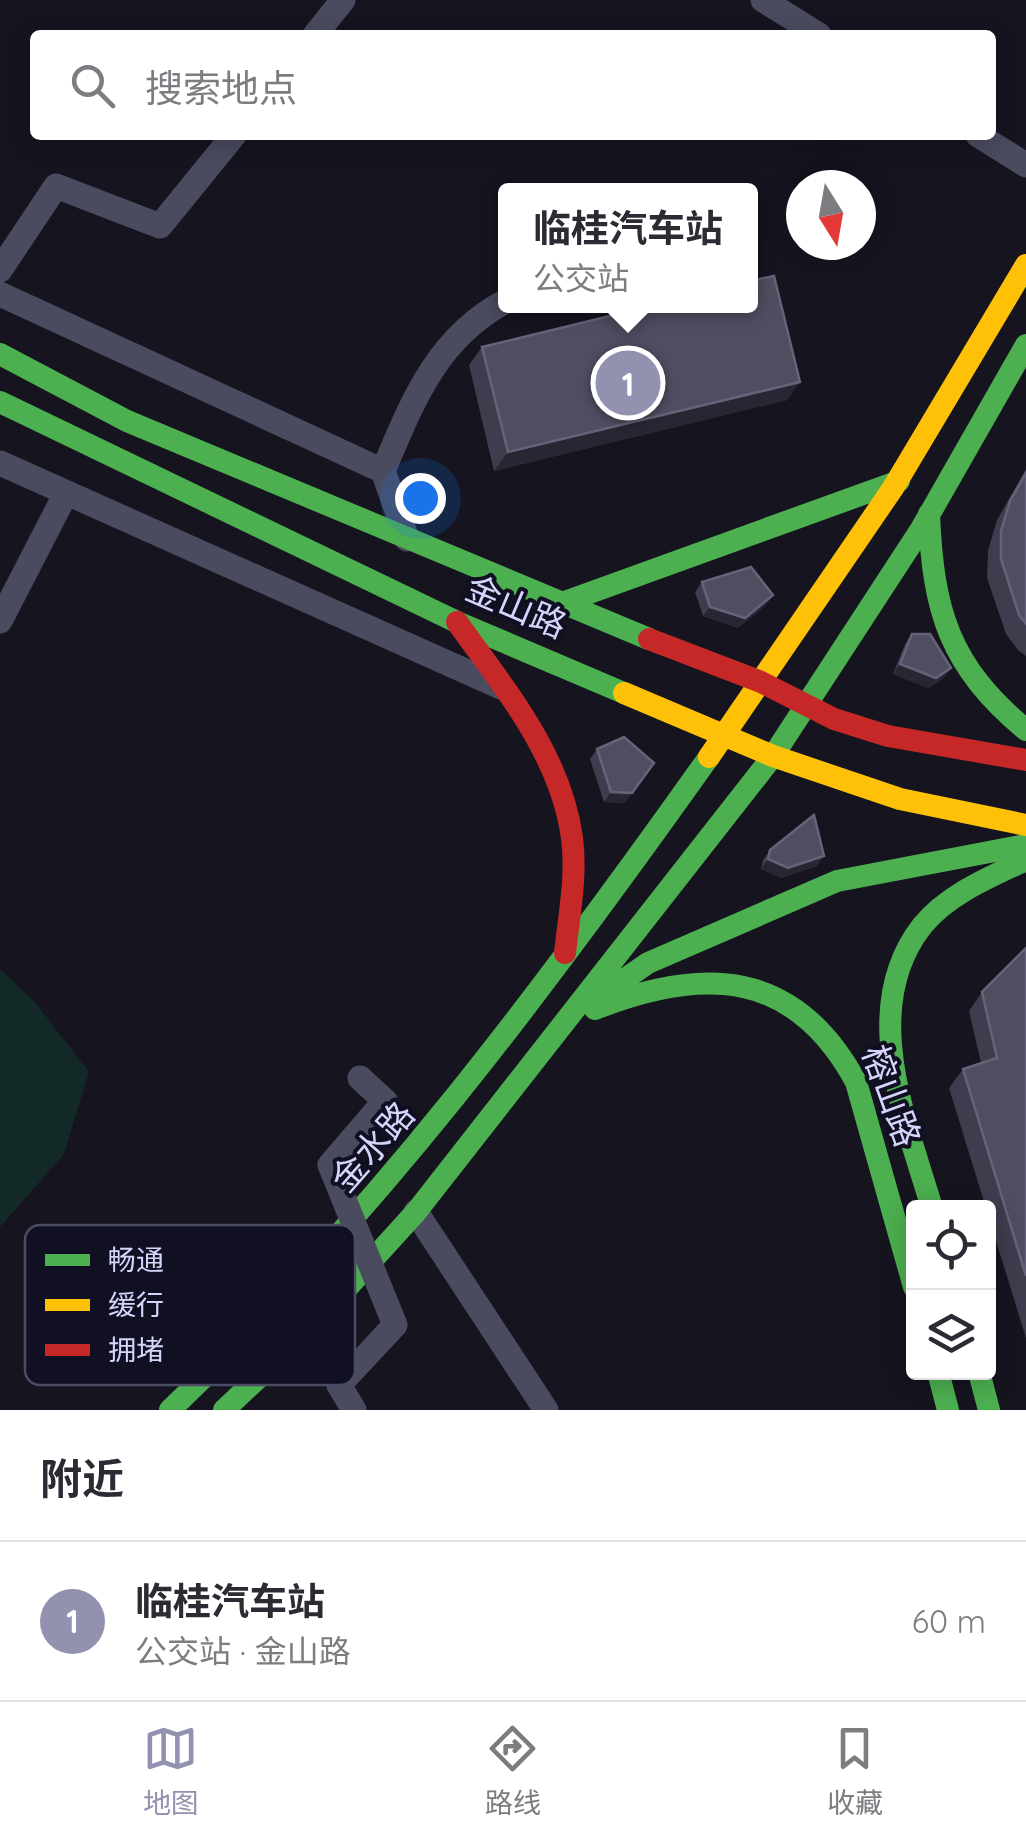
<!DOCTYPE html>
<html lang="zh">
<meta charset="utf-8">
<style>
:root{--surface:#fff;--page:#f7f7f7;--text:#2b2b33;--muted:#7c7c81;--line:#e1e1e2;--accent:#9291af}
body{margin:0;font-family:Quicksand,"Noto Sans SC",sans-serif;background:var(--page);color:var(--text)}
.controls{position:absolute;right:30px;bottom:30px;display:grid;overflow:hidden;border-radius:10px;box-shadow:0 5px 25px #0003}
.controls button{width:90px;height:90px;display:grid;place-items:center;padding:0;border:0;border-bottom:2px solid var(--line);background:var(--surface);color:var(--text);font:50px sans-serif}
.compass{position:absolute;left:786px;top:170px;width:90px;height:90px;border-radius:50%;background:var(--surface);box-shadow:0 5px 25px #0003;rotate:169deg}
.you{position:absolute;left:420px;top:498px;width:35px;height:35px;margin:-25px;border:8px solid #fff;border-radius:50%;background:#1a73e8;box-shadow:0 0 0 15px #1a73e833}
.badge{display:grid;place-items:center;width:65px;height:65px;border-radius:50%;background:var(--accent);color:#fff;font-size:32px;font-weight:700}
.pin{position:absolute;translate:-50% -50%;border:5px solid #fff;box-shadow:0 2px 10px #0006}
.popup{position:absolute;left:498px;top:183px;width:260px;height:130px;box-sizing:border-box;display:grid;place-content:center;border-radius:10px;background:var(--surface);filter:drop-shadow(0 2px 8px #0005);font-size:32px;white-space:nowrap;color:var(--muted)}
.popup b{font-size:38px;color:var(--text)}
.popup::after{content:'';position:absolute;left:50%;top:100%;margin-left:-20px;border:20px solid transparent;border-top-color:var(--surface)}
.list{margin:0;padding:0;list-style:none}
h2{display:flex;justify-content:space-between;align-items:center;height:130px;margin:0;padding:0 40px;font-size:42px}
h2 small{font-size:32px;font-weight:400;color:var(--muted)}
.list li{display:grid;grid-template-columns:65px 1fr auto;gap:30px;align-items:center;box-sizing:border-box;height:160px;padding:0 40px;border-top:2px solid var(--line)}
.list b{display:block;font-size:38px;white-space:nowrap}
.list p{margin:0;font-size:32px;white-space:nowrap;color:var(--muted)}
.list em{font-size:32px;font-style:normal;color:var(--muted)}
.icon{flex:none;width:55px;height:55px;fill:none;stroke:currentColor;stroke-width:2;stroke-linecap:round;stroke-linejoin:round}
.map{position:relative;flex:none;width:1026px;height:1410px;overflow:hidden}
.search{position:absolute;background:var(--surface);box-shadow:0 5px 25px #0003;left:30px;right:30px;top:30px;height:110px;display:flex;align-items:center;gap:25px;box-sizing:border-box;padding:0 35px;border-radius:10px;color:var(--muted);font-size:38px}
.sheet{height:290px;background:var(--surface)}
nav{display:flex;justify-content:space-around;align-items:center;box-sizing:border-box;height:140px;border-top:2px solid var(--line);background:var(--surface);font-size:28px;color:var(--muted)}
nav a{display:grid;justify-items:center;gap:5px}
nav .on{color:var(--accent)}
.map>svg:first-child{display:block}
.green{fill:#132927}
.lines{fill:none;stroke-linecap:round;stroke-linejoin:round}
.street{stroke:#4a4b5f;stroke-width:25}
.fast{stroke:#4caf50;stroke-width:22}
.slow{stroke:#ffc107;stroke-width:22}
.jam{stroke:#c62828;stroke-width:22}
.street-bridge{stroke:#4a4b5f;stroke-width:25}
.wall{fill:#3e3d4e}
.shaded-wall{fill:#272633}
.building{fill:#4f4e61;stroke:#646379;stroke-width:2.5}
.labels{text-anchor:middle;stroke-width:8;stroke-linejoin:round;paint-order:stroke}
.street-label{font-size:35px;fill:#d5d5fc;stroke:#111023}
.key{fill:#111023;stroke:#4c4b64;stroke-width:2.5}
.key-label{font-size:28px;fill:#d5d5fc}
</style>
<div class="map">
<svg width="1026" height="1410" viewBox="0 0 1026 1410">
<rect width="100%" height="100%" fill="#15141f"/>
<path class="green" d="M0,969L35,1002L89,1072L64,1154L0,1227Z"/>
<g class="lines">
<path class="street" d="M763,0L819,35
M315,35L343,0
M978,135L1026,165
M0,270L56,186L160,226L234,135
M0,294L383,471L407,539
M0,463L501,687
M383,471C412,403 436,338 506,301
M0,621L65,495
M360,1078L385,1101
M416,1212L546,1410
M339,1385L354,1410"/>
<path class="fast" d="M0,354L127,421L649,639
M0,402L457,622L624,693
M929,514C933,611 949,666 1026,730
M559,604L899,481
M593,1001L648,963L837,881L1026,845
M595,1009C704,966 795,969 856,1082L914,1287
M932,1208C906,1120 858,1008 922,926C948,894 990,877 1026,860
M938,1372L948,1410
M979,1372L989,1410
M170,1410C376,1214 545,988 709,757
M224,1410L307,1332L416,1212L773,756L921,529L1026,345"/>
<path class="slow" d="M624,693L773,756L900,799L1026,825
M709,757L893,488L1026,265"/>
<path class="jam" d="M457,622C504,688 561,755 572,838C577,876 569,915 565,953
M649,639L761,682L834,719L888,736L1026,760"/>
<path class="street-bridge" d="M339,1385L395,1325L330,1165L385,1101"/>
</g>
<path class="wall" d="M482,347L787,400L494,471L469,365Z
M1026,469V656L1018,650L1006,634L987,578L988,550L997,520Z
M702,582L766,605L738,628L703,616L695,592Z
M912,634L944,678L928,688L893,674L905,644Z
M597,749L625,803L604,802L590,759Z
M770,850L817,866L781,878L761,869L763,860Z
M1026,948V1338L988,1215V1208H986L949,1088L963,1069L981,1063L969,1011L982,992Z"/>
<path class="shaded-wall" d="M800,382L787,400L494,471L508,452Z
M773,595L766,605L738,628L703,616L710,607Z
M900,664L951,668L944,678L928,688L893,674Z
M654,763L625,803L604,802L611,792Z
M824,856L817,866L781,878L761,869L768,859Z"/>
<path class="building" d="M774,276L800,382L508,452L482,347L651,306H750V281Z
M1026,473V624L1019,615L1001,559V531L1010,501Z
M751,567L773,595L745,618L710,607L702,582Z
M912,634H930L951,668L936,678L900,664Z
M624,737L654,763L632,793L611,792L597,749Z
M814,815L824,856L788,868L768,859L770,850Z
M1026,948V1276L963,1069L997,1058L982,992Z"/>
<g class="labels">
<g class="street-label">
<text transform="translate(516 607) rotate(23)" y="12">金山路</text>
<text transform="translate(891 1096) rotate(70)" y="12">榕山路</text>
<text transform="translate(373 1147) rotate(-49)" y="12">金水路</text>
</g>
</g>
<rect x="25" y="1225" width="330" height="160" rx="15" class="key"/>
<rect x="45" y="1254" width="45" height="12" fill="#4caf50"/>
<rect x="45" y="1299" width="45" height="12" fill="#ffc107"/>
<rect x="45" y="1344" width="45" height="12" fill="#c62828"/>
<g class="key-label">
<text x="108" y="1270">畅通</text>
<text x="108" y="1315">缓行</text>
<text x="108" y="1360">拥堵</text>
</g>
</svg>
<div class="controls">
<button><svg class="icon" aria-label="locate" viewBox="0 0 24 24"><circle cx="12" cy="12" r="6"/><path d="M12 2v4M12 18v4M2 12h4M18 12h4"/></svg></button>
<button><svg class="icon" aria-label="layers" viewBox="0 0 24 24"><path d="M12 4l9 5-9 5-9-5zM3 14l9 5 9-5"/></svg></button>
</div>
<svg class="compass" viewBox="-18 -18 36 36"><path d="M0-13l5 13h-10z" fill="#e53935"/><path d="M0 13l5-13h-10z" fill="#7c7c81"/></svg>
<div class="you"></div>
<div class="pin badge" style="left:628px;top:383px">1</div>
<div class="popup"><b>临桂汽车站</b>公交站</div>
<div class="search"><svg class="icon" aria-label="search" viewBox="0 0 24 24"><circle cx="10" cy="10" r="6"/><path d="M15 15l6 6"/></svg>搜索地点</div>
</div>
<section class="sheet">
<h2>附近<small></small></h2>
<ul class="list">
<li><span class="badge">1</span><div><b>临桂汽车站</b><p>公交站 · 金山路</p></div><em>60 m</em></li>
</ul>
</section>
<nav>
<a class="on"><svg class="icon" aria-label="map" viewBox="0 0 24 24"><path d="M3 6l6-2 6 2 6-2v14l-6 2-6-2-6 2zM9 4v14M15 6v14"/></svg>地图</a>
<a><svg class="icon" aria-label="directions" viewBox="0 0 24 24"><path d="M12 3l9 9-9 9-9-9zM9 14v-3h6M13 9l2 2-2 2"/></svg>路线</a>
<a><svg class="icon" aria-label="saved" viewBox="0 0 24 24"><path d="M7 4h10v16l-5-4-5 4z"/></svg>收藏</a>
</nav>
